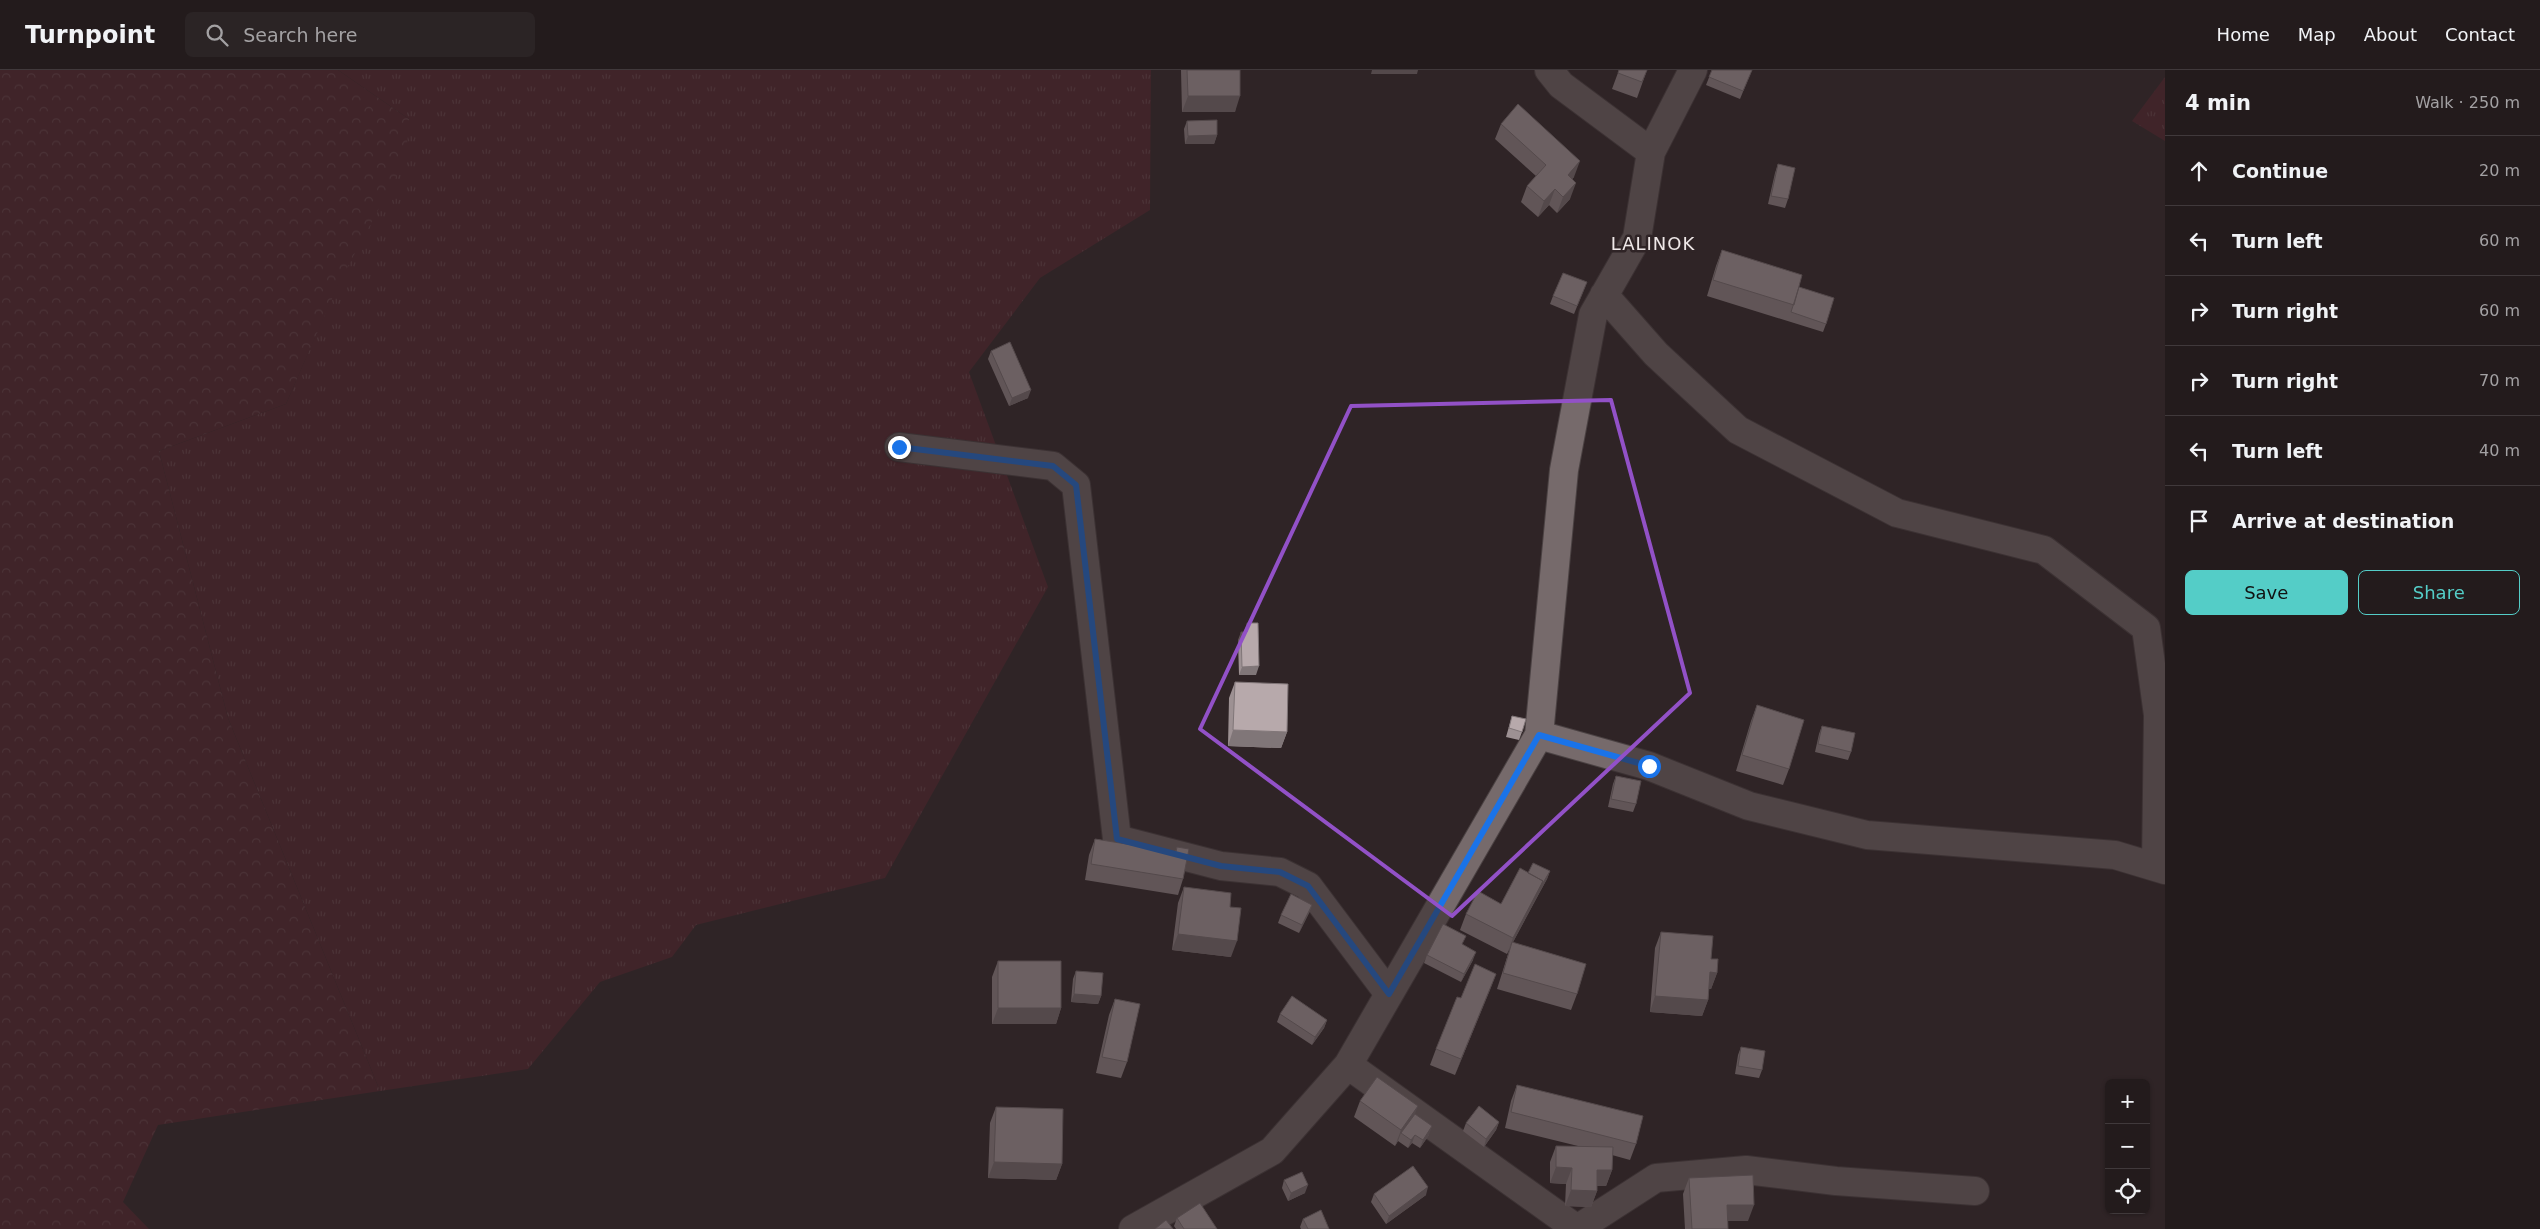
<!DOCTYPE html>
<meta charset="utf-8">
<style>
:root{--surface:#231b1c;--page:#2b2425;--text:#f1f3f6;--muted:#a3a1a3;--line:#40393b;--accent:#54cdc7}
body{margin:0;font-family:"DejaVu Sans",sans-serif;background:var(--page);color:var(--text)}
.controls{position:absolute;right:15px;bottom:15px;display:grid;overflow:hidden;border-radius:8px;box-shadow:0 1px 4px #0004}
.controls button{width:45px;height:45px;display:grid;place-items:center;padding:0;border:0;border-bottom:1px solid var(--line);background:var(--surface);color:var(--text);font:25px sans-serif}
.stop{position:absolute;width:15px;height:15px;margin:-11px;border:4px solid #1a73e8;border-radius:50%;background:#fff}
.stop.end{background:#1a73e8;border-color:#fff;box-shadow:0 1px 5px #0008}
.list{margin:0;padding:0;list-style:none}
h2{display:flex;justify-content:space-between;align-items:center;height:65px;margin:0;padding:0 20px;font-size:21px}
h2 small{font-size:16px;font-weight:400;color:var(--muted)}
.list li{display:grid;grid-template-columns:32px 1fr auto;gap:15px;align-items:center;box-sizing:border-box;height:70px;padding:0 20px;border-top:1px solid var(--line)}
.list b{display:block;font-size:19px;white-space:nowrap}
.list em{font-size:16px;font-style:normal;color:var(--muted)}
.actions{display:flex;gap:10px;padding:15px 20px}
.actions a{flex:1;padding:11px 0;border:1px solid var(--accent);border-radius:8px;text-align:center;font-size:18px;color:var(--accent)}
.actions .main{background:var(--accent);color:#111}
.icon{flex:none;width:28px;height:28px;fill:none;stroke:currentColor;stroke-width:2;stroke-linecap:round;stroke-linejoin:round}
.map{position:relative;flex:none;width:2165px;height:1159px;overflow:hidden}
header{display:flex;align-items:center;gap:30px;box-sizing:border-box;height:70px;padding:0 25px;background:var(--surface);border-bottom:1px solid var(--line)}
header strong{font-size:24px}
nav{display:flex;gap:28px;margin-inline-start:auto;font-size:18px}
.search{width:350px;height:45px;background:var(--page);display:flex;align-items:center;gap:12px;box-sizing:border-box;padding:0 18px;border-radius:8px;color:var(--muted);font-size:19px}
main{display:flex}
aside{flex:1;background:var(--surface)}
.map>svg:first-child{display:block}
.grass{fill:url(#grass-tufts)}
.forest{fill:url(#forest-crowns)}
.lines{fill:none;stroke-linecap:round;stroke-linejoin:round}
.minor-casing{stroke:#4b4243;stroke-width:30}
.minor{stroke:#766a6b;stroke-width:28}
.wall{fill:#9d9193}
.shaded-wall{fill:#807678}
.building{fill:#b7a9ab;stroke:#807678}
.route{stroke:#1a73e8;stroke-width:6}
.marked{fill:none;stroke:#9251c7;stroke-width:4;stroke-linejoin:round}
.labels{text-anchor:middle;stroke-width:5;stroke-linejoin:round;paint-order:stroke}
.neighbourhood-label{font-size:18px;letter-spacing:1px;fill:#eee7e7;stroke:#2f2426}
</style>
<header>
<strong>Turnpoint</strong>
<div class="search"><svg class="icon" aria-label="search" viewBox="0 0 24 24"><circle cx="10" cy="10" r="6"/><path d="M15 15l6 6"/></svg>Search here</div>
<nav><a>Home</a><a>Map</a><a>About</a><a>Contact</a></nav>
</header>
<main>
<div class="map">
<svg width="2165" height="1159" viewBox="0 0 2165 1159">
<defs>
<pattern id="grass-tufts" width="24" height="20" patternUnits="userSpaceOnUse" patternTransform="scale(1.25)"><rect width="24" height="20" fill="#54242d"/><path d="M3 7l-1-3M5 7V3M7 7l1-3M15 17l-1-3M17 17v-4M19 17l1-3" fill="none" stroke="#6d444b"/></pattern>
<pattern id="forest-crowns" width="20" height="18" patternUnits="userSpaceOnUse" patternTransform="scale(1.25)"><rect width="20" height="18" fill="#54242d"/><path d="M2 6a3 3 0 1 1 6 0M12 15a3 3 0 1 1 6 0" fill="none" stroke="#6d444b"/></pattern>
</defs>
<rect width="100%" height="100%" fill="#2f2426"/>
<path class="grass" d="M338,0H1151L1150,140L1040,208L969,302L1048,517L885,808L696,855L672,887L600,912L528,999L380,1021L228,648L159,381L286,334L409,49Z
M2165,7V71L2132,51Z"/>
<path class="forest" d="M0,0H338L409,49L406,88L339,213L286,334L159,381L228,648L380,1021L158,1055L123,1132L149,1159H0Z"/>
<g class="lines">
<defs>
<path id="minor" d="M1549,0L1561,15L1651,82
M1604,225L1656,284L1738,360L1897,443L2044,480L2146,558L2158,645L2156,797
M899,377L1053,396L1076,415L1117,769L1221,796L1280,802L1308,816L1389,924
M1539,665L1649,696L1749,736L1867,765L2115,785L2165,800
M1348,995L1577,1159L1656,1108L1746,1100L1836,1111L1975,1121
M1133,1159L1272,1081L1348,995L1539,665L1564,400L1593,245L1637,168L1651,82L1693,0"/>
</defs>
<use href="#minor" class="minor-casing"/>
<use href="#minor" class="minor"/>
</g>
<path class="wall" d="M1181,0H1240L1235,42H1182Z
M1619,0H1647L1637,28L1612,19Z
M1712,0H1752L1740,29L1706,15Z
M1187,51L1217,65L1214,74H1185L1184,59Z
M1501,54L1574,107L1572,109L1570,129L1557,143L1549,135L1538,147L1521,132L1527,116L1536,106L1495,69Z
M1778,94L1788,129L1785,138L1768,134L1775,103Z
M1722,180L1799,217L1826,254L1823,262L1707,226L1716,196Z
M1587,212L1574,244L1550,234L1553,226Z
M991,281L1028,328L1009,336L988,289Z
M1247,553L1256,605H1239L1238,570L1241,562H1244Z
M1235,612L1287,662L1281,678L1228,676L1229,628Z
M1757,635L1789,699L1783,715L1736,701L1751,651Z
M1512,646L1522,662L1519,670L1506,667Z
M1822,656L1851,682L1848,690L1815,682L1819,664Z
M1616,706L1636,734L1633,742L1608,737L1613,714Z
M1095,769L1175,782L1177,777L1183,809L1178,825L1085,810L1089,785Z
M1550,801L1547,809L1513,872L1577,924L1571,940L1497,919L1510,878L1507,884L1460,860L1466,844L1501,834L1528,803Z
M1184,817L1230,837L1231,887L1172,880L1178,833Z
M1312,835L1309,843L1299,863L1278,853L1281,845Z
M1661,862L1711,889L1717,903L1711,919H1709L1708,930L1702,946L1650,942L1655,878Z
M1427,885L1473,890L1461,912L1424,893Z
M998,891L1061,938L1056,954H992V907Z
M1076,901L1101,926L1098,934L1071,932L1073,909Z
M1496,904L1455,1005L1430,995L1436,979L1461,928Z
M1115,929L1127,992L1121,1008L1096,1003L1109,945Z
M1280,944L1327,950L1324,958L1312,975L1277,952Z
M1741,977L1762,1000L1759,1008L1735,1004L1738,985Z
M1517,1015L1636,1074L1630,1090L1612,1085V1100L1606,1116H1597V1121L1591,1137L1565,1136L1566,1114L1550,1113V1092L1556,1076H1578L1505,1058L1511,1031Z
M1360,1031L1415,1044L1429,1065L1420,1078L1412,1073L1408,1078L1398,1071L1395,1076L1354,1047Z
M996,1037L1062,1094L1056,1110L988,1108L990,1053Z
M1499,1052L1496,1060L1484,1077L1463,1061L1466,1053Z
M1689,1108L1748,1151H1728V1159H1685L1683,1124Z
M1284,1110L1305,1123L1288,1131L1282,1118Z
M1374,1124L1426,1125L1386,1154L1371,1132Z
M1177,1148L1217,1159H1176L1174,1156Z
M1303,1149L1329,1159H1301L1300,1157Z"/>
<path class="shaded-wall" d="M1372,0H1418L1417,4H1371Z
M1188,26H1240L1235,42H1182Z
M1217,65L1214,74H1185L1188,66Z
M1580,91L1574,107L1562,121L1568,105Z
M1576,113L1570,129L1557,143L1563,127Z
M1555,119L1549,135L1538,147L1544,131Z
M1031,320L1028,328L1009,336L1012,328Z
M1259,596L1256,605H1239L1242,597Z
M1233,660L1287,662L1281,678L1228,676Z
M1550,801L1547,809L1537,827L1540,818Z
M1543,811L1537,827L1511,876L1512,872L1507,884L1513,868Z
M1312,835L1309,843L1299,863L1302,855Z
M1178,864L1237,871L1231,887L1172,880Z
M1476,882L1473,890L1461,912L1464,904Z
M1710,902L1717,903L1711,919L1704,918Z
M1496,904L1490,920L1455,1005L1461,989Z
M1074,924L1101,926L1098,934L1071,932Z
M1655,926L1708,930L1702,946L1650,942Z
M998,938H1061L1056,954H992Z
M1327,950L1324,958L1312,975L1315,967Z
M1418,1036L1412,1052L1401,1063L1398,1071L1395,1076L1401,1060Z
M1499,1052L1496,1060L1484,1077L1486,1069Z
M1432,1056L1429,1065L1420,1078L1423,1070Z
M1415,1065L1412,1073L1408,1078L1411,1070Z
M994,1092L1062,1094L1056,1110L988,1108Z
M1556,1097L1572,1098L1566,1114L1550,1113Z
M1597,1100H1612L1606,1116H1591Z
M1308,1115L1305,1123L1288,1131L1291,1123Z
M1428,1117L1426,1125L1386,1154L1389,1146Z
M1571,1120L1597,1121L1591,1137L1565,1136Z
M1727,1135H1754L1748,1151H1721Z"/>
<path class="building" d="M1187,0H1240V26H1188Z
M1619,0H1647L1642,12L1618,3Z
M1712,0H1752L1743,21L1709,7Z
M1518,34L1580,91L1568,105L1576,113L1563,127L1555,119L1544,131L1527,116L1546,95L1501,54Z
M1217,50V65L1188,66L1187,51Z
M1778,94L1795,98L1788,129L1771,126Z
M1722,180L1802,205L1794,235L1713,210Z
M1563,203L1587,212L1577,236L1553,226Z
M1799,217L1834,228L1826,254L1791,242Z
M1010,272L1031,320L1012,328L991,281Z
M1247,553H1258L1259,596L1242,597L1241,562H1247Z
M1235,612L1288,614L1287,662L1233,660Z
M1757,635L1804,650L1789,699L1742,685Z
M1512,646L1526,649L1522,662L1509,658Z
M1822,656L1855,663L1851,682L1818,674Z
M1616,706L1641,711L1636,734L1611,729Z
M1095,769L1176,782L1177,777L1189,779L1183,809L1091,794Z
M1533,793L1550,801L1540,818L1543,811L1528,803Z
M1520,798L1543,811L1513,868L1466,844L1478,821L1501,834Z
M1184,817L1231,823L1230,837L1241,838L1237,871L1178,864Z
M1291,824L1312,835L1302,855L1281,845Z
M1443,854L1466,866L1462,874L1476,882L1464,904L1427,885Z
M1661,862L1713,866L1711,889H1718L1717,903L1710,902L1708,930L1655,926Z
M1512,872L1586,894L1577,924L1503,903Z
M998,891H1061V938H998Z
M1475,894L1496,904L1461,989L1436,979L1457,927L1461,928Z
M1076,901L1103,903L1101,926L1074,924Z
M1292,926L1327,950L1315,967L1280,944Z
M1115,929L1140,934L1127,992L1102,987Z
M1741,977L1765,981L1762,1000L1738,996Z
M1377,1007L1418,1036L1401,1060L1360,1031Z
M1517,1015L1643,1046L1636,1074L1511,1042Z
M1479,1036L1499,1052L1486,1069L1466,1053Z
M996,1037L1063,1039L1062,1094L994,1092Z
M1415,1044L1432,1056L1423,1070L1415,1065L1411,1070L1401,1063Z
M1556,1076L1613,1077L1612,1100H1597V1121L1571,1120L1572,1098L1556,1097Z
M1413,1096L1428,1117L1389,1146L1374,1124Z
M1302,1102L1308,1115L1291,1123L1284,1110Z
M1753,1105L1754,1135H1727L1728,1159H1692L1689,1108Z
M1200,1133L1217,1159H1184L1177,1148Z
M1321,1140L1329,1159H1308L1303,1149Z
M1166,1150L1173,1159H1155Z"/>
<g class="lines">
<path class="route" d="M899,377L1053,396L1076,415L1117,769L1221,796L1280,802L1308,816L1389,924L1539,665L1649,696"/>
</g>
<path d="M0 0H2165V1159H0ZM1611,330L1690,623L1452,846L1200,659L1351,336Z" fill="#2f2426" fill-opacity=".55" fill-rule="evenodd"/>
<path class="marked" d="M1611,330L1690,623L1452,846L1200,659L1351,336Z"/>
<g class="labels">
<g class="neighbourhood-label">
<text x="1653" y="180">LALINOK</text>
</g>
</g>
</svg>
<div class="controls">
<button>+</button>
<button>−</button>
<button><svg class="icon" aria-label="locate" viewBox="0 0 24 24"><circle cx="12" cy="12" r="6"/><path d="M12 2v4M12 18v4M2 12h4M18 12h4"/></svg></button>
</div>
<div class="stop" style="left:1649px;top:696px"></div>
<div class="stop end" style="left:899px;top:377px"></div>
</div>
<aside>
<h2>4 min<small>Walk · 250 m</small></h2>
<ul class="list">
<li><svg class="icon" aria-label="ahead" viewBox="0 0 24 24"><path d="M12 20V5M6 11l6-6 6 6"/></svg><div><b>Continue</b></div><em>20 m</em></li>
<li><svg class="icon" aria-label="left" viewBox="0 0 24 24"><path d="M17 20v-9H6M10 6l-5 5 5 5"/></svg><div><b>Turn left</b></div><em>60 m</em></li>
<li><svg class="icon" aria-label="right" viewBox="0 0 24 24"><path d="M7 20v-9h11M14 6l5 5-5 5"/></svg><div><b>Turn right</b></div><em>60 m</em></li>
<li><svg class="icon" aria-label="right" viewBox="0 0 24 24"><path d="M7 20v-9h11M14 6l5 5-5 5"/></svg><div><b>Turn right</b></div><em>70 m</em></li>
<li><svg class="icon" aria-label="left" viewBox="0 0 24 24"><path d="M17 20v-9H6M10 6l-5 5 5 5"/></svg><div><b>Turn left</b></div><em>40 m</em></li>
<li><svg class="icon" aria-label="arrive" viewBox="0 0 24 24"><path d="M6 21V4h12l-3 4 3 4H6"/></svg><div><b>Arrive at destination</b></div></li>
</ul>
<div class="actions"><a class="main">Save</a><a>Share</a></div>
</aside>
</main>
